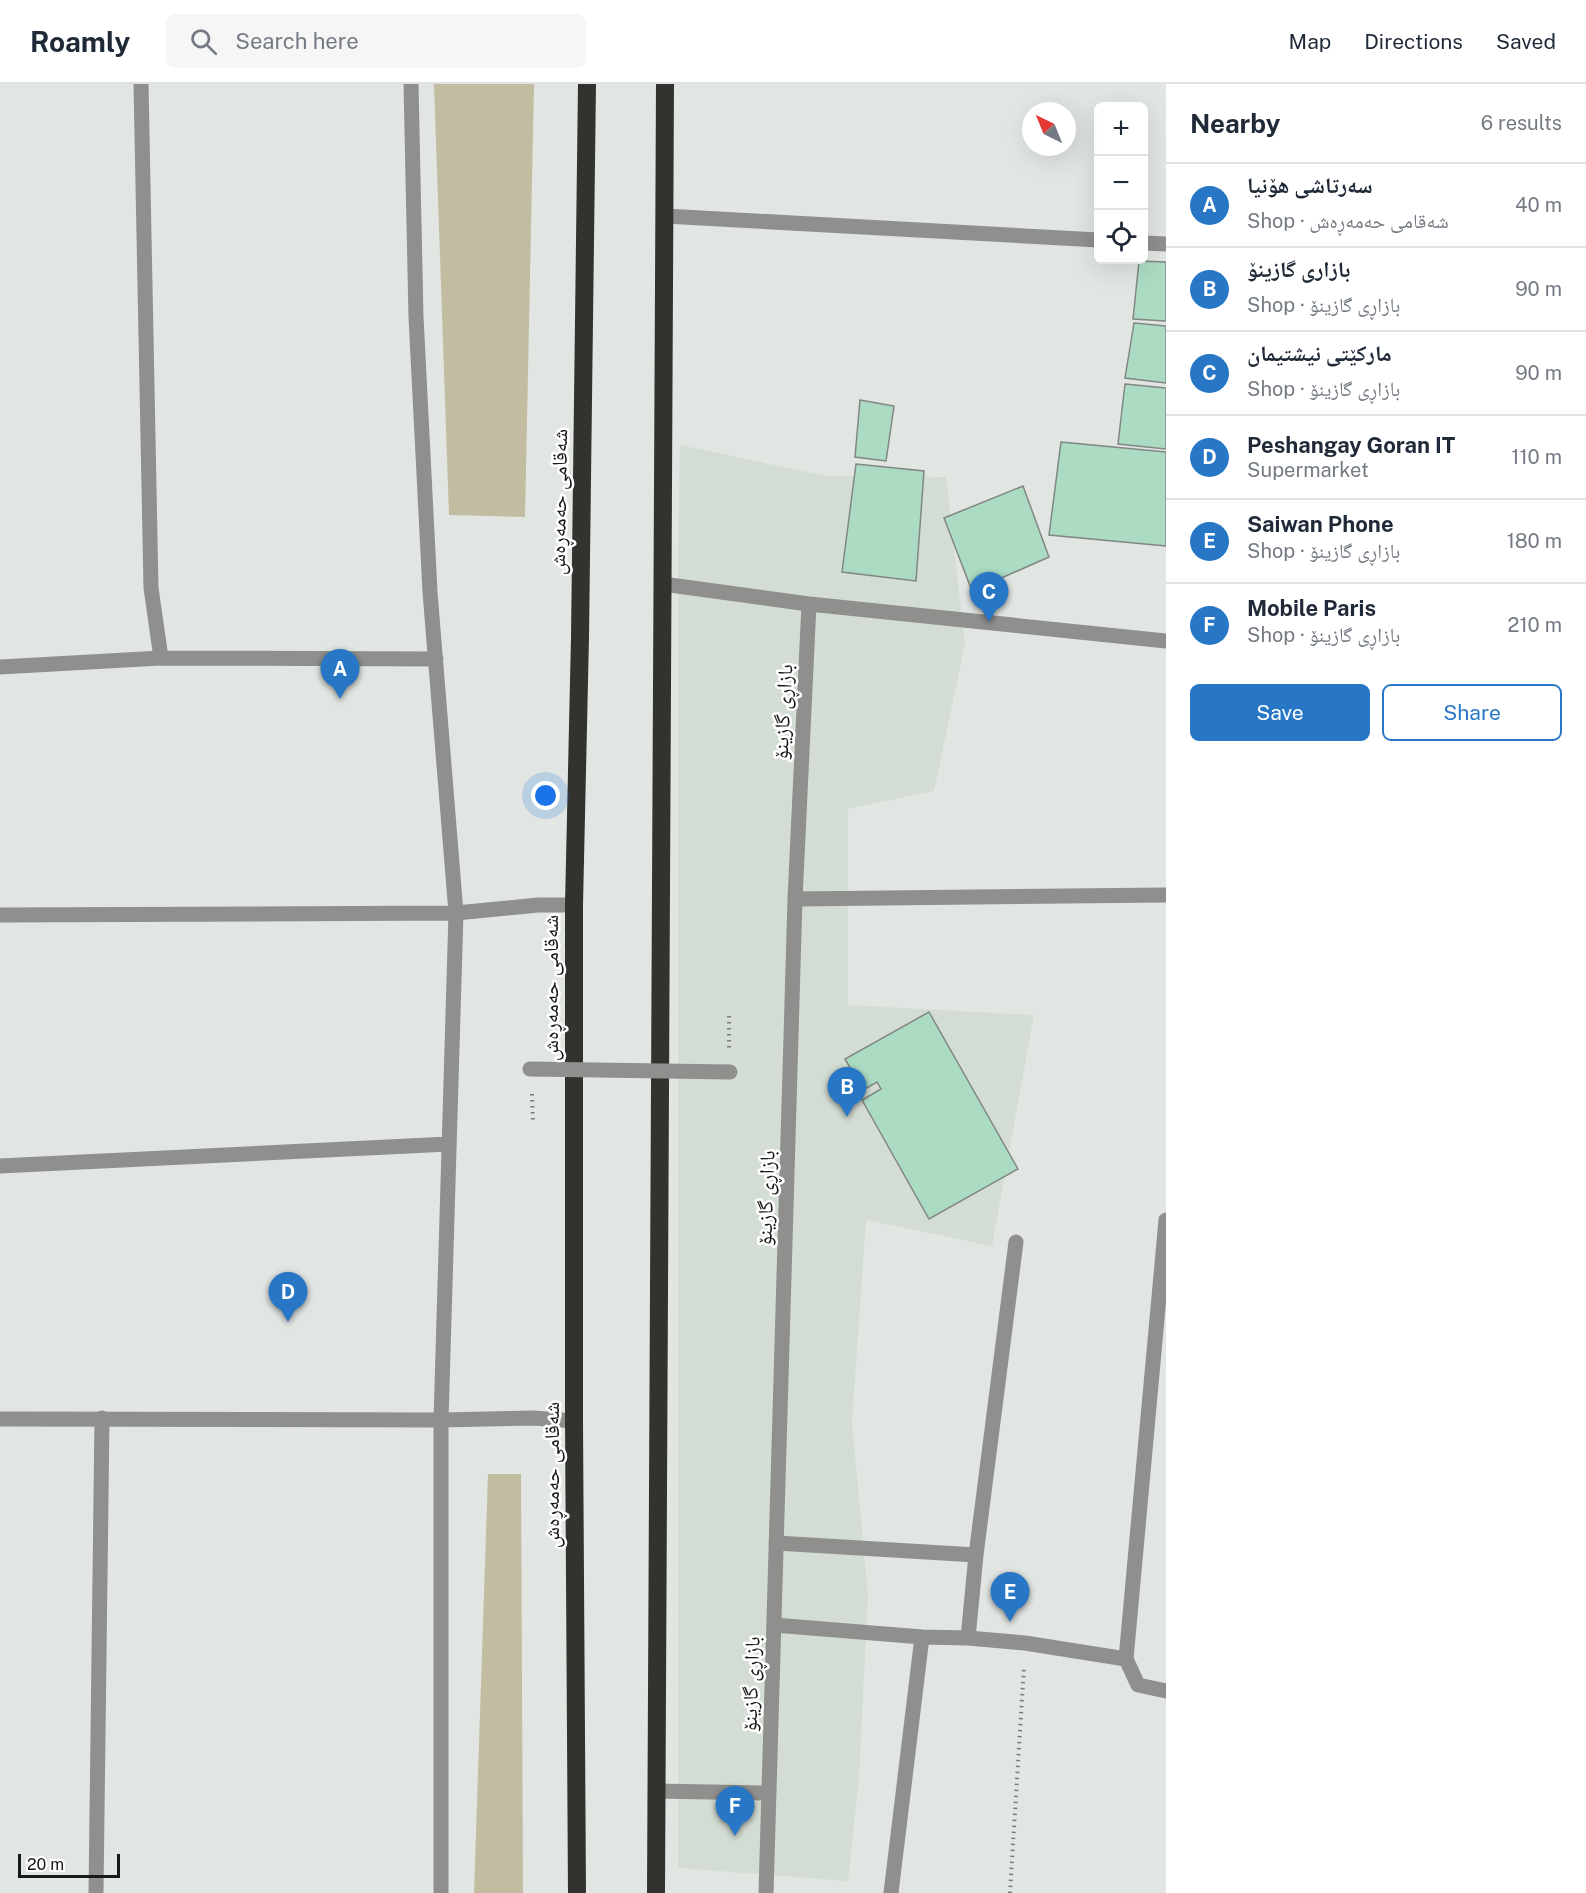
<!DOCTYPE html>
<meta charset="utf-8">
<style>
:root{--surface:#fff;--page:#f6f6f7;--text:#1f2937;--muted:#747a83;--line:#e0e1e3;--accent:#2877c6}
body{margin:0;font-family:"Public Sans","Noto Naskh Arabic",sans-serif;background:var(--page);color:var(--text)}
.controls{position:absolute;right:18px;top:18px;display:grid;overflow:hidden;border-radius:9px;box-shadow:0 6px 24px #0002}
.controls button{width:54px;height:54px;display:grid;place-items:center;padding:0;border:0;border-bottom:2px solid var(--line);background:var(--surface);color:var(--text);font:30px sans-serif}
.compass{position:absolute;left:1022px;top:18px;width:54px;height:54px;border-radius:50%;background:var(--surface);box-shadow:0 6px 24px #0002;rotate:317deg}
.scale{position:absolute;left:18px;bottom:15px;width:102px;box-sizing:border-box;padding-left:6px;border:3px solid #181a18;border-top:0;font-size:16px;line-height:21px;white-space:nowrap;color:#181a18;-webkit-text-stroke:4px #fff;paint-order:stroke}
.you{position:absolute;left:546px;top:712px;width:21px;height:21px;margin:-15px;border:4px solid #fff;border-radius:50%;background:#1a73e8;box-shadow:0 0 0 9px #1a73e833}
.badge{display:grid;place-items:center;width:39px;height:39px;border-radius:50%;background:var(--accent);color:#fff;font-size:20px;font-weight:700}
.pin{position:absolute;translate:-50% -50px;filter:drop-shadow(0 2px 3px #0008)}
.pin::after{content:'';position:absolute;top:32px;width:21px;height:18px;background:inherit;clip-path:polygon(0 0,100% 0,50% 100%)}
.list{margin:0;padding:0;list-style:none}
h2{display:flex;justify-content:space-between;align-items:center;height:78px;margin:0;padding:0 24px;font-size:26px}
h2 small{font-size:20px;font-weight:400;color:var(--muted)}
.list li{display:grid;grid-template-columns:39px 1fr auto;gap:18px;align-items:center;box-sizing:border-box;height:84px;padding:0 24px;border-top:2px solid var(--line)}
.list b{display:block;font-size:22px;white-space:nowrap}
.list p{margin:0;font-size:20px;white-space:nowrap;color:var(--muted)}
.list em{font-size:20px;font-style:normal;color:var(--muted)}
.actions{display:flex;gap:12px;padding:18px 24px}
.actions a{flex:1;padding:14px 0;border:2px solid var(--accent);border-radius:9px;text-align:center;font-size:21px;color:var(--accent)}
.actions .main{background:var(--accent);color:#fff}
.icon{flex:none;width:33px;height:33px;fill:none;stroke:currentColor;stroke-width:2;stroke-linecap:round;stroke-linejoin:round}
.map{position:relative;flex:none;width:1166px;height:1809px;overflow:hidden}
header{display:flex;align-items:center;gap:36px;box-sizing:border-box;height:84px;padding:0 30px;background:var(--surface);border-bottom:2px solid var(--line)}
header strong{font-size:28px}
nav{display:flex;gap:33px;margin-inline-start:auto;font-size:21px}
.search{width:420px;height:54px;background:var(--page);display:flex;align-items:center;gap:15px;box-sizing:border-box;padding:0 21px;border-radius:9px;color:var(--muted);font-size:22px}
main{display:flex}
aside{flex:1;background:var(--surface)}
.map>svg:first-child{display:block}
.built{fill:#d4ddd3}
.green{fill:#c2bca0}
.building{fill:#abdbc3;stroke:#828784;stroke-width:1.5}
.lines{fill:none;stroke-linecap:round;stroke-linejoin:round}
.path{stroke:#787b78;stroke-width:4;stroke-dasharray:1.5 4.5;stroke-linecap:butt}
.minor{stroke:#8f8f8d;stroke-width:15}
.highway{stroke:#32332f;stroke-width:18}
.minor-bridge{stroke:#8f8f8d;stroke-width:15}
.labels{text-anchor:middle;stroke-width:5;stroke-linejoin:round;paint-order:stroke}
.street-label{font-size:21px;fill:#181a18;stroke:#fff}
</style>
<header>
<strong>Roamly</strong>
<div class="search"><svg class="icon" aria-label="search" viewBox="0 0 24 24"><circle cx="10" cy="10" r="6"/><path d="M15 15l6 6"/></svg>Search here</div>
<nav><a>Map</a><a>Directions</a><a>Saved</a></nav>
</header>
<main>
<div class="map">
<svg width="1166" height="1809" viewBox="0 0 1166 1809">
<rect width="100%" height="100%" fill="#e2e6e2"/>
<path class="built" d="M680,361L826,392L946,393L965,560L934,707L848,725V921L1034,931L992,1162L866,1136L852,1338L868,1510L859,1695L848,1797L678,1784V475Z"/>
<path class="green" d="M434,0H534L525,433L449,431Z
M488,1390H521L523,1809H474Z"/>
<path class="building" d="M1139,177L1166,178V237L1133,235Z
M1134,239L1166,242V299L1125,294Z
M1125,300L1166,304V365L1118,360Z
M860,316L894,322L886,377L855,373Z
M1061,358L1166,368V462L1049,451Z
M856,380L924,387L916,497L842,488Z
M1023,402L1049,473L972,507L944,434Z
M929,928L1018,1085L929,1135L862,1016L881,1005L877,998L863,1006L845,975Z"/>
<g class="lines">
<path class="path" d="M729,932V964
M532,1010L533,1040
M1010,1809L1024,1582"/>
<path class="minor" d="M141,0L151,504L161,574
M411,0L416,233L430,508L456,829L441,1336V1809
M665,132L1098,156
M1144,159L1166,160
M663,500L809,520L1166,557
M0,583L161,574L436,575
M795,815L1166,811
M0,831L456,829L538,821H574
M0,1082L449,1060
M1166,1136L1126,1575L1138,1601L1166,1607
M0,1335L441,1336L533,1334L574,1337
M776,1459L976,1471L968,1554L1025,1559L1126,1575
M976,1471L1016,1158
M774,1541L922,1553L891,1809
M922,1553L968,1554
M656,1707L769,1709
M96,1809L102,1334
M766,1809L795,815L809,520"/>
<path class="highway" d="M577,1809L574,1337V821L580,553L587,0
M656,1809L665,0"/>
<path class="minor-bridge" d="M530,985L730,988"/>
</g>
<g class="labels">
<g class="street-label">
<text transform="translate(559 418) rotate(-89)" y="7">شەقامی حەمەڕەش</text>
<text transform="translate(783 628) rotate(-87)" y="7">بازاڕی گازینۆ</text>
<text transform="translate(551 904) rotate(-90)" y="7">شەقامی حەمەڕەش</text>
<text transform="translate(766 1114) rotate(-88)" y="7">بازاڕی گازینۆ</text>
<text transform="translate(552 1391) rotate(-90)" y="7">شەقامی حەمەڕەش</text>
<text transform="translate(751 1600) rotate(-88)" y="7">بازاڕی گازینۆ</text>
</g>
</g>
</svg>
<div class="controls">
<button>+</button>
<button>−</button>
<button><svg class="icon" aria-label="locate" viewBox="0 0 24 24"><circle cx="12" cy="12" r="6"/><path d="M12 2v4M12 18v4M2 12h4M18 12h4"/></svg></button>
</div>
<svg class="compass" viewBox="-18 -18 36 36"><path d="M0-13l5 13h-10z" fill="#e53935"/><path d="M0 13l5-13h-10z" fill="#747a83"/></svg>
<div class="scale">20 m</div>
<div class="you"></div>
<div class="pin badge" style="left:340px;top:615px">A</div>
<div class="pin badge" style="left:847px;top:1033px">B</div>
<div class="pin badge" style="left:989px;top:538px">C</div>
<div class="pin badge" style="left:288px;top:1238px">D</div>
<div class="pin badge" style="left:1010px;top:1538px">E</div>
<div class="pin badge" style="left:735px;top:1752px">F</div>
</div>
<aside>
<h2>Nearby<small>6 results</small></h2>
<ul class="list">
<li><span class="badge">A</span><div><b>سەرتاشی هۆنیا</b><p>Shop · شەقامی حەمەڕەش</p></div><em>40 m</em></li>
<li><span class="badge">B</span><div><b>بازاری گازینۆ</b><p>Shop · بازاڕی گازینۆ</p></div><em>90 m</em></li>
<li><span class="badge">C</span><div><b>مارکێتی نیشتیمان</b><p>Shop · بازاڕی گازینۆ</p></div><em>90 m</em></li>
<li><span class="badge">D</span><div><b>Peshangay Goran IT</b><p>Supermarket</p></div><em>110 m</em></li>
<li><span class="badge">E</span><div><b>Saiwan Phone</b><p>Shop · بازاڕی گازینۆ</p></div><em>180 m</em></li>
<li><span class="badge">F</span><div><b>Mobile Paris</b><p>Shop · بازاڕی گازینۆ</p></div><em>210 m</em></li>
</ul>
<div class="actions"><a class="main">Save</a><a>Share</a></div>
</aside>
</main>
